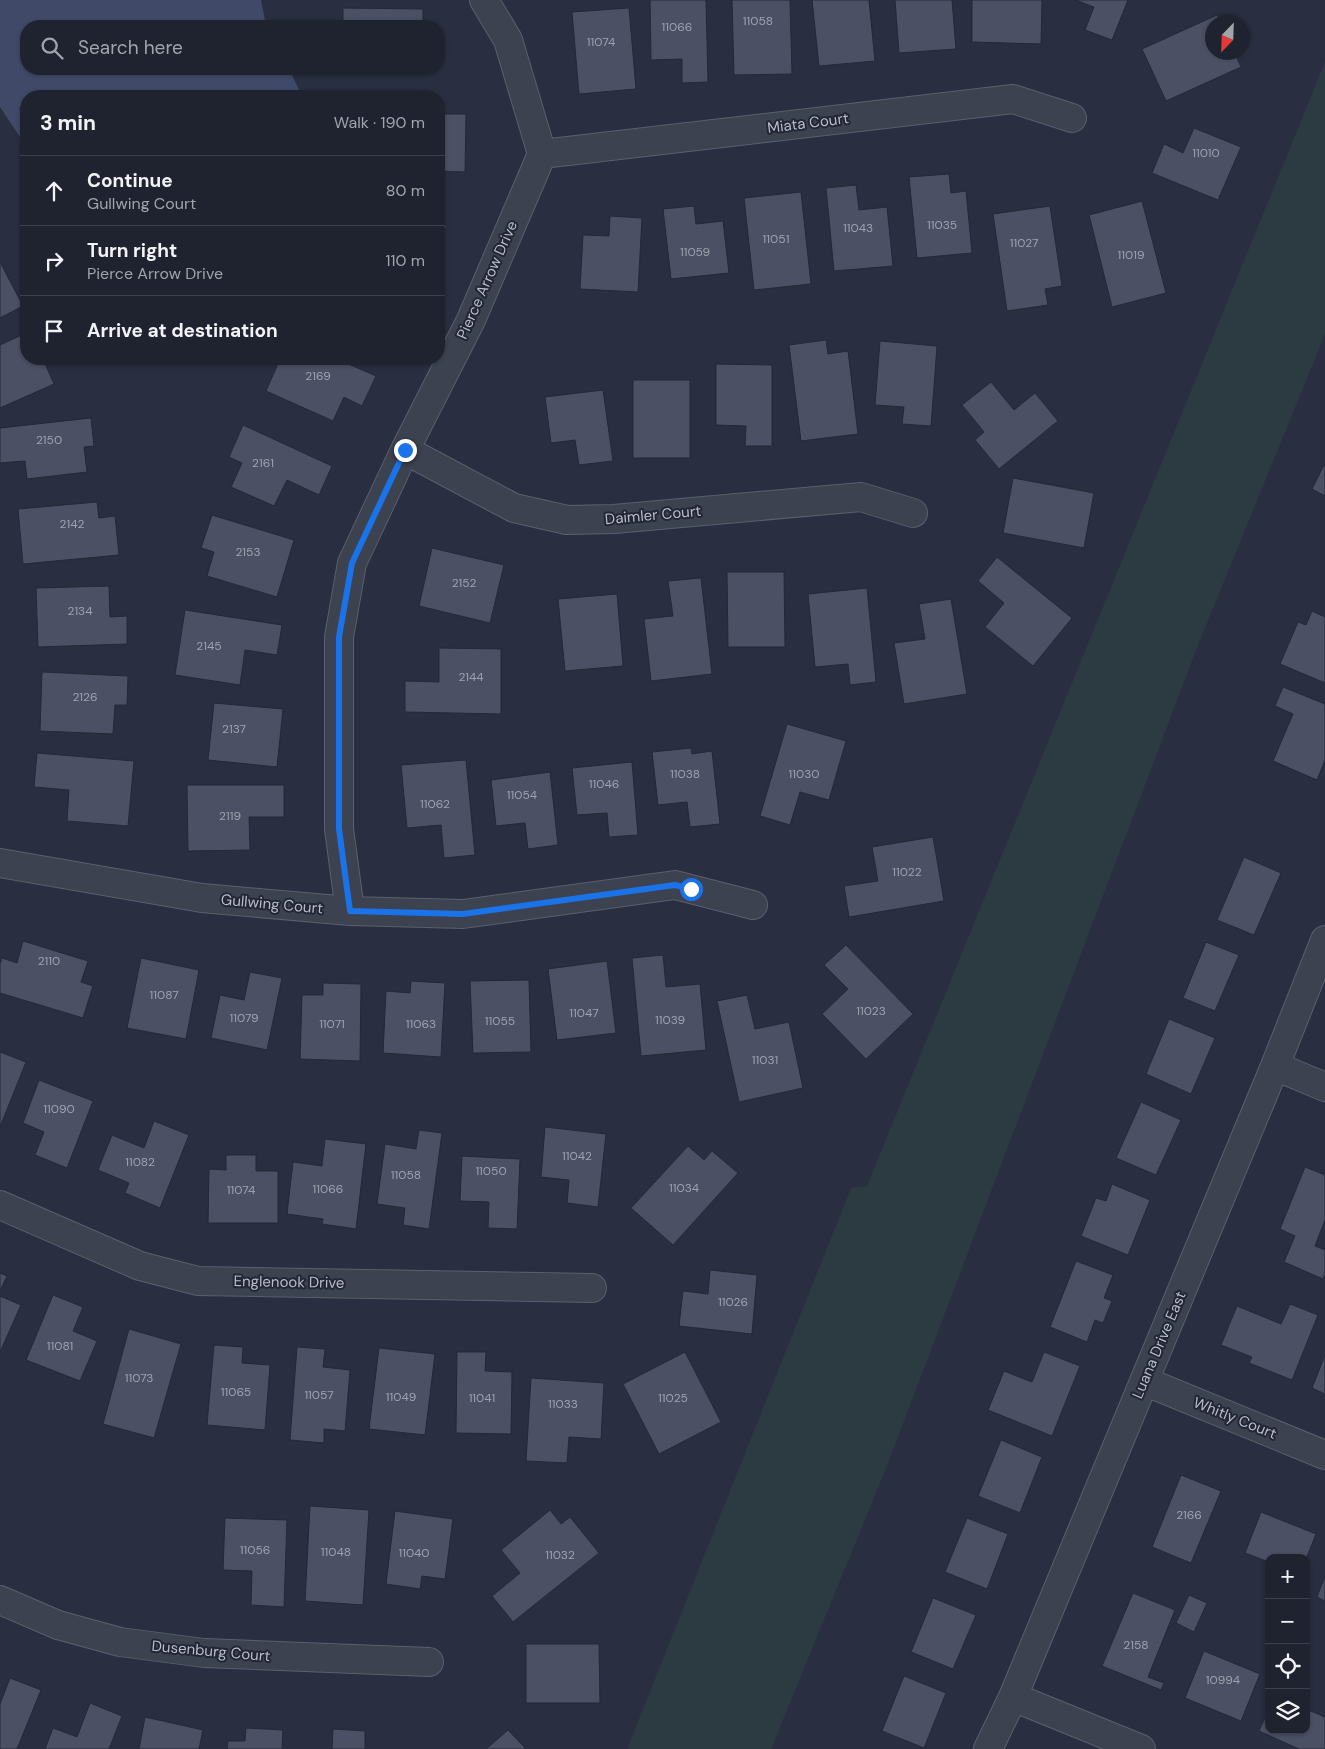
<!DOCTYPE html>
<meta charset="utf-8">
<style>
:root{--surface:#1f2330;--page:#2c2f3c;--text:#f1f3f6;--muted:#a1a4ab;--line:#3c404c}
body{margin:0;font-family:"DM Sans",sans-serif;background:var(--page);color:var(--text)}
.controls{position:absolute;right:15px;bottom:15px;display:grid;overflow:hidden;border-radius:10px;box-shadow:0 1px 4px #0004}
.controls button{width:45px;height:45px;display:grid;place-items:center;padding:0;border:0;border-bottom:1px solid var(--line);background:var(--surface);color:var(--text);font:25px sans-serif}
.compass{position:absolute;left:1205px;top:15px;width:45px;height:45px;border-radius:50%;background:var(--surface);box-shadow:0 1px 4px #0004;rotate:203deg}
.stop{position:absolute;width:15px;height:15px;margin:-11px;border:4px solid #1a73e8;border-radius:50%;background:#fff}
.stop.end{background:#1a73e8;border-color:#fff;box-shadow:0 1px 5px #0008}
.list{margin:0;padding:0;list-style:none}
h2{display:flex;justify-content:space-between;align-items:center;height:65px;margin:0;padding:0 20px;font-size:21px}
h2 small{font-size:16px;font-weight:400;color:var(--muted)}
.list li{display:grid;grid-template-columns:32px 1fr auto;gap:15px;align-items:center;box-sizing:border-box;height:70px;padding:0 20px;border-top:1px solid var(--line)}
.list b{display:block;font-size:19px;white-space:nowrap}
.list p{margin:0;font-size:16px;white-space:nowrap;color:var(--muted)}
.list em{font-size:16px;font-style:normal;color:var(--muted)}
.icon{flex:none;width:28px;height:28px;fill:none;stroke:currentColor;stroke-width:2;stroke-linecap:round;stroke-linejoin:round}
.map{position:relative;flex:none;width:1325px;height:1749px;overflow:hidden}
.search{position:absolute;background:var(--surface);box-shadow:0 1px 4px #0004;left:20px;top:20px;width:425px;height:55px;display:flex;align-items:center;gap:12px;box-sizing:border-box;padding:0 18px;border-radius:20px;color:var(--muted);font-size:19px}
.panel{position:absolute;background:var(--surface);box-shadow:0 1px 4px #0004;left:20px;top:90px;width:425px;height:275px;border-radius:20px}
.map>svg:first-child{display:block}
.green{fill:#2b3b41}
.water{fill:#404a68}
.building{fill:#4b5064;stroke:#242838}
.lines{fill:none;stroke-linecap:round;stroke-linejoin:round}
.minor-casing{stroke:#5b5f6e;stroke-width:30}
.minor{stroke:#3d4250;stroke-width:28}
.route{stroke:#1a73e8;stroke-width:6}
.labels{text-anchor:middle;stroke-width:4;stroke-linejoin:round;paint-order:stroke}
.number-label{font-size:12px;fill:#9ea2b0}
.street-label{font-size:15px;fill:#babdca;stroke:#222636}
</style>
<div class="map">
<svg width="1325" height="1749" viewBox="0 0 1325 1749">
<rect width="100%" height="100%" fill="#292f40"/>
<path class="green" d="M1325,62V334L1198,645L887,1466L771,1749H627L851,1188L867,1186Z"/>
<path class="water" d="M0,0H261L266,26H26V69H289L302,96H26V146L0,107Z"/>
<path class="building" d="M650,0H706L708,82L682,83V59L651,60Z
M732,0H790L792,74L734,75Z
M812,0H869L875,61L819,66Z
M895,0H952L956,49L899,53Z
M972,0H1042L1041,44L972,42Z
M1075,0H1128L1112,40L1085,30L1094,7Z
M343,8L423,9V26H343Z
M629,8L636,89L579,94L572,12Z
M1217,15L1221,22H1212V52H1234L1241,67L1166,101L1142,49Z
M439,114H466L465,172L439,171Z
M1194,128L1241,147L1218,200L1152,173L1164,144L1183,153Z
M949,174L951,193L966,191L972,253L917,258L909,177Z
M856,185L859,210L887,207L893,266L834,271L826,188Z
M801,192L811,284L754,290L744,198Z
M1142,201L1166,293L1112,307L1089,215Z
M694,206L696,224L723,221L729,273L671,279L663,209Z
M1050,206L1062,286L1045,289L1048,305L1007,311L993,214Z
M610,216L642,218L638,292L580,289L583,235L609,236Z
M439,223L447,226L439,243Z
M0,262L23,306L0,318Z
M26,333V359H43L54,384L0,408V345Z
M826,340L828,354L848,351L858,434L801,441L789,345Z
M880,341L937,346L931,426L902,424L904,407L875,405Z
M280,359H286L298,364L301,359H337L376,376L362,406L344,397L333,421L266,391Z
M716,364L772,365V446H745L746,426L716,425Z
M633,380H690V458H633Z
M991,382L1014,410L1035,393L1058,421L999,469L975,440L984,432L962,405Z
M603,390L613,461L579,465L575,440L551,443L545,397Z
M91,418L94,446L84,447L87,472L27,479L25,461L0,463V428Z
M243,425L332,466L319,495L287,480L274,506L231,487L242,463L229,457Z
M1325,463V496L1312,489Z
M1013,478L1094,493L1084,548L1003,533Z
M97,502L99,518L115,516L119,555L23,564L18,509Z
M212,515L294,540L277,597L207,576L214,552L201,548Z
M432,548L504,565L490,623L419,606Z
M997,557L1072,618L1033,666L985,627L1004,603L978,581Z
M727,572H784L785,647H728Z
M701,578L712,674L651,681L644,619L673,616L668,581Z
M109,586L110,617L127,616V644L38,647L36,588Z
M867,588L876,682L850,685L848,664L815,667L808,594Z
M617,594L623,666L565,671L558,599Z
M951,599L967,694L904,704L894,643L925,639L919,604Z
M185,610L282,625L277,655L245,650L240,685L175,675Z
M1312,611L1325,617V683L1280,664L1298,622L1306,625Z
M439,648L501,649V714L405,712V681L439,682Z
M42,672L128,676L127,705H115L113,734L40,731Z
M1283,687L1325,704V760L1317,780L1273,761L1293,714L1275,706Z
M214,703L283,709L277,767L208,760Z
M787,724L846,741L829,800L800,792L790,825L760,816Z
M691,748L692,754L712,751L720,824L690,827L687,802L658,805L652,752Z
M37,753L134,761L128,826L67,821L69,790L34,787Z
M466,760L475,855L444,858L441,825L407,828L401,765Z
M632,762L638,835L609,837L607,813L577,815L572,768Z
M550,772L558,845L528,849L525,823L496,826L491,780Z
M187,785H284V817H249L250,850L188,851Z
M933,837L944,901L849,917L844,886L878,881L872,847Z
M1244,857L1281,873L1254,935L1217,920Z
M23,941L88,961L81,982L93,986L83,1018L0,993V964L2,958L17,963Z
M1206,942L1239,955L1215,1011L1183,998Z
M846,945L913,1014L866,1059L822,1014L848,989L824,965Z
M663,955L666,987L700,984L706,1050L641,1056L632,958Z
M141,958L199,970L186,1039L127,1028Z
M607,961L616,1033L557,1040L548,969Z
M250,972L282,978L267,1050L211,1038L220,995L244,1000Z
M529,980L531,1052L473,1053L470,981Z
M411,981L445,983L441,1057L383,1053L386,991L410,993Z
M323,983L361,984L360,1061L300,1059L302,995H323Z
M747,995L755,1029L789,1022L803,1088L739,1102L717,1001Z
M1169,1019L1215,1038L1191,1094L1146,1074Z
M0,1052L26,1062L0,1127Z
M39,1080L93,1101L67,1168L35,1155L44,1132L23,1123Z
M1141,1102L1181,1120L1156,1175L1116,1158Z
M154,1121L189,1135L160,1208L125,1193L129,1183L98,1170L112,1135L144,1148Z
M545,1127L606,1134L598,1207L567,1203L569,1180L541,1177Z
M419,1130L442,1133L429,1229L403,1225L405,1208L377,1204L385,1144L416,1149Z
M325,1139L366,1144L356,1229L322,1224L323,1219L287,1214L293,1162L322,1166Z
M688,1146L704,1160L712,1151L738,1173L673,1245L631,1208Z
M226,1155H256V1171H278V1223H208L209,1169L226,1170Z
M462,1156L520,1159L517,1229L488,1228L489,1202L460,1201Z
M1305,1167L1325,1175V1220L1315,1246L1325,1250V1274L1323,1279L1284,1262L1295,1236L1280,1229Z
M1112,1184L1150,1200L1128,1255L1081,1236L1096,1198L1106,1201Z
M1076,1261L1113,1275L1104,1298L1112,1301L1103,1323L1095,1320L1087,1342L1050,1327Z
M710,1270L757,1275L752,1334L679,1326L683,1291L708,1294Z
M0,1273L7,1276L0,1291Z
M53,1295L83,1307L73,1331L97,1341L80,1381L26,1360Z
M0,1296L21,1305L0,1352Z
M1290,1304L1318,1315L1292,1380L1249,1363L1252,1357L1221,1345L1237,1306L1281,1324Z
M129,1329L181,1344L154,1438L103,1424Z
M214,1345L243,1347L242,1363L270,1365L265,1430L207,1425Z
M297,1347L325,1349L323,1367L350,1370L345,1431L324,1429V1443L290,1440Z
M379,1348L435,1354L425,1435L369,1429Z
M457,1352H486L485,1371L512,1372L511,1434L456,1433Z
M685,1352L721,1422L659,1454L623,1384Z
M1044,1352L1080,1366L1052,1436L988,1410L1004,1371L1032,1382Z
M1325,1355V1394L1312,1388Z
M531,1378L604,1383L601,1439L569,1437L567,1463L526,1461Z
M1001,1440L1042,1457L1020,1513L978,1496Z
M1181,1475L1221,1491L1191,1563L1152,1547Z
M310,1506L369,1510L363,1605L305,1601Z
M550,1510L561,1524L570,1517L599,1553L513,1622L492,1596L520,1573L501,1550Z
M395,1511L453,1519L445,1579L422,1576L420,1589L386,1584Z
M1261,1512L1316,1534L1306,1559L1269,1558V1562L1245,1553Z
M225,1518L287,1520L284,1607L251,1605L252,1571L223,1570Z
M967,1518L1008,1534L987,1589L945,1572Z
M1325,1576V1601L1317,1597Z
M1133,1593L1175,1610L1148,1677L1164,1683L1161,1690L1102,1666Z
M1189,1595L1207,1603L1194,1632L1176,1623Z
M933,1598L976,1615L953,1669L911,1652Z
M526,1644H599L600,1703H526Z
M1204,1651L1260,1674L1241,1721L1185,1698Z
M904,1676L946,1693L924,1748L882,1731Z
M10,1678L41,1690L17,1749H0V1704Z
M90,1703L122,1716L109,1749H45L53,1728L77,1737Z
M1269,1709V1730H1306V1709L1325,1717V1749H1299L1259,1731Z
M145,1717L203,1730L199,1749H139Z
M246,1728L283,1730L282,1749H227L228,1741H245Z
M333,1729L365,1731V1749H332Z
M508,1730L526,1749H486Z"/>
<g class="lines">
<defs>
<path id="minor" d="M542,154L1013,99L1072,118
M405,450L514,508L567,520L614,519L861,497L913,513
M0,863L202,898L350,911L463,914L675,885L753,905
M350,911L339,829V637L352,563L405,450L471,320L542,154L508,40L484,0
M1275,1066L1325,1087
M0,1205L140,1266L198,1281L592,1288
M1144,1381L1325,1455
M0,1600L58,1625L120,1642L204,1653L429,1662
M1013,1697L1141,1749
M988,1749L1013,1697L1275,1066L1325,940"/>
</defs>
<use href="#minor" class="minor-casing"/>
<use href="#minor" class="minor"/>
</g>
<g class="lines">
<path class="route" d="M405,450L352,563L339,637V829L350,911L463,914L675,885L691,889"/>
</g>
<g class="labels">
<g class="number-label">
<text x="758" y="25">11058</text>
<text x="677" y="31">11066</text>
<text x="601" y="46">11074</text>
<text x="1206" y="157">11010</text>
<text x="942" y="229">11035</text>
<text x="858" y="232">11043</text>
<text x="776" y="243">11051</text>
<text x="1024" y="247">11027</text>
<text x="695" y="256">11059</text>
<text x="1131" y="259">11019</text>
<text x="318" y="380">2169</text>
<text x="49" y="444">2150</text>
<text x="263" y="467">2161</text>
<text x="72" y="528">2142</text>
<text x="248" y="556">2153</text>
<text x="464" y="587">2152</text>
<text x="80" y="615">2134</text>
<text x="209" y="650">2145</text>
<text x="471" y="681">2144</text>
<text x="85" y="701">2126</text>
<text x="234" y="733">2137</text>
<text x="685" y="778">11038</text>
<text x="804" y="778">11030</text>
<text x="604" y="788">11046</text>
<text x="522" y="799">11054</text>
<text x="435" y="808">11062</text>
<text x="230" y="820">2119</text>
<text x="907" y="876">11022</text>
<text x="49" y="965">2110</text>
<text x="164" y="999">11087</text>
<text x="871" y="1015">11023</text>
<text x="584" y="1017">11047</text>
<text x="244" y="1022">11079</text>
<text x="670" y="1024">11039</text>
<text x="500" y="1025">11055</text>
<text x="332" y="1028">11071</text>
<text x="421" y="1028">11063</text>
<text x="765" y="1064">11031</text>
<text x="59" y="1113">11090</text>
<text x="577" y="1160">11042</text>
<text x="140" y="1166">11082</text>
<text x="491" y="1175">11050</text>
<text x="406" y="1179">11058</text>
<text x="684" y="1192">11034</text>
<text x="328" y="1193">11066</text>
<text x="241" y="1194">11074</text>
<text x="733" y="1306">11026</text>
<text x="60" y="1350">11081</text>
<text x="139" y="1382">11073</text>
<text x="236" y="1396">11065</text>
<text x="319" y="1399">11057</text>
<text x="401" y="1401">11049</text>
<text x="482" y="1402">11041</text>
<text x="673" y="1402">11025</text>
<text x="563" y="1408">11033</text>
<text x="1189" y="1519">2166</text>
<text x="255" y="1554">11056</text>
<text x="336" y="1556">11048</text>
<text x="414" y="1557">11040</text>
<text x="560" y="1559">11032</text>
<text x="1136" y="1649">2158</text>
<text x="1223" y="1684">10994</text>
</g>
<g class="street-label">
<text transform="translate(808 123) rotate(-7)" y="5">Miata Court</text>
<text transform="translate(487 280) rotate(-66)" y="5">Pierce Arrow Drive</text>
<text transform="translate(653 515) rotate(-5)" y="5">Daimler Court</text>
<text transform="translate(272 904) rotate(5)" y="5">Gullwing Court</text>
<text transform="translate(289 1282) rotate(1)" y="5">Englenook Drive</text>
<text transform="translate(1159 1345) rotate(-67)" y="5">Luana Drive East</text>
<text transform="translate(1235 1418) rotate(22)" y="5">Whitly Court</text>
<text transform="translate(211 1651) rotate(5)" y="5">Dusenburg Court</text>
</g>
</g>
</svg>
<div class="controls">
<button>+</button>
<button>−</button>
<button><svg class="icon" aria-label="locate" viewBox="0 0 24 24"><circle cx="12" cy="12" r="6"/><path d="M12 2v4M12 18v4M2 12h4M18 12h4"/></svg></button>
<button><svg class="icon" aria-label="layers" viewBox="0 0 24 24"><path d="M12 4l9 5-9 5-9-5zM3 14l9 5 9-5"/></svg></button>
</div>
<svg class="compass" viewBox="-18 -18 36 36"><path d="M0-13l5 13h-10z" fill="#e53935"/><path d="M0 13l5-13h-10z" fill="#a1a4ab"/></svg>
<div class="stop" style="left:691px;top:889px"></div>
<div class="stop end" style="left:405px;top:450px"></div>
<div class="search"><svg class="icon" aria-label="search" viewBox="0 0 24 24"><circle cx="10" cy="10" r="6"/><path d="M15 15l6 6"/></svg>Search here</div>
<section class="panel">
<h2>3 min<small>Walk · 190 m</small></h2>
<ul class="list">
<li><svg class="icon" aria-label="ahead" viewBox="0 0 24 24"><path d="M12 20V5M6 11l6-6 6 6"/></svg><div><b>Continue</b><p>Gullwing Court</p></div><em>80 m</em></li>
<li><svg class="icon" aria-label="right" viewBox="0 0 24 24"><path d="M7 20v-9h11M14 6l5 5-5 5"/></svg><div><b>Turn right</b><p>Pierce Arrow Drive</p></div><em>110 m</em></li>
<li><svg class="icon" aria-label="arrive" viewBox="0 0 24 24"><path d="M6 21V4h12l-3 4 3 4H6"/></svg><div><b>Arrive at destination</b></div></li>
</ul>
</section>
</div>
